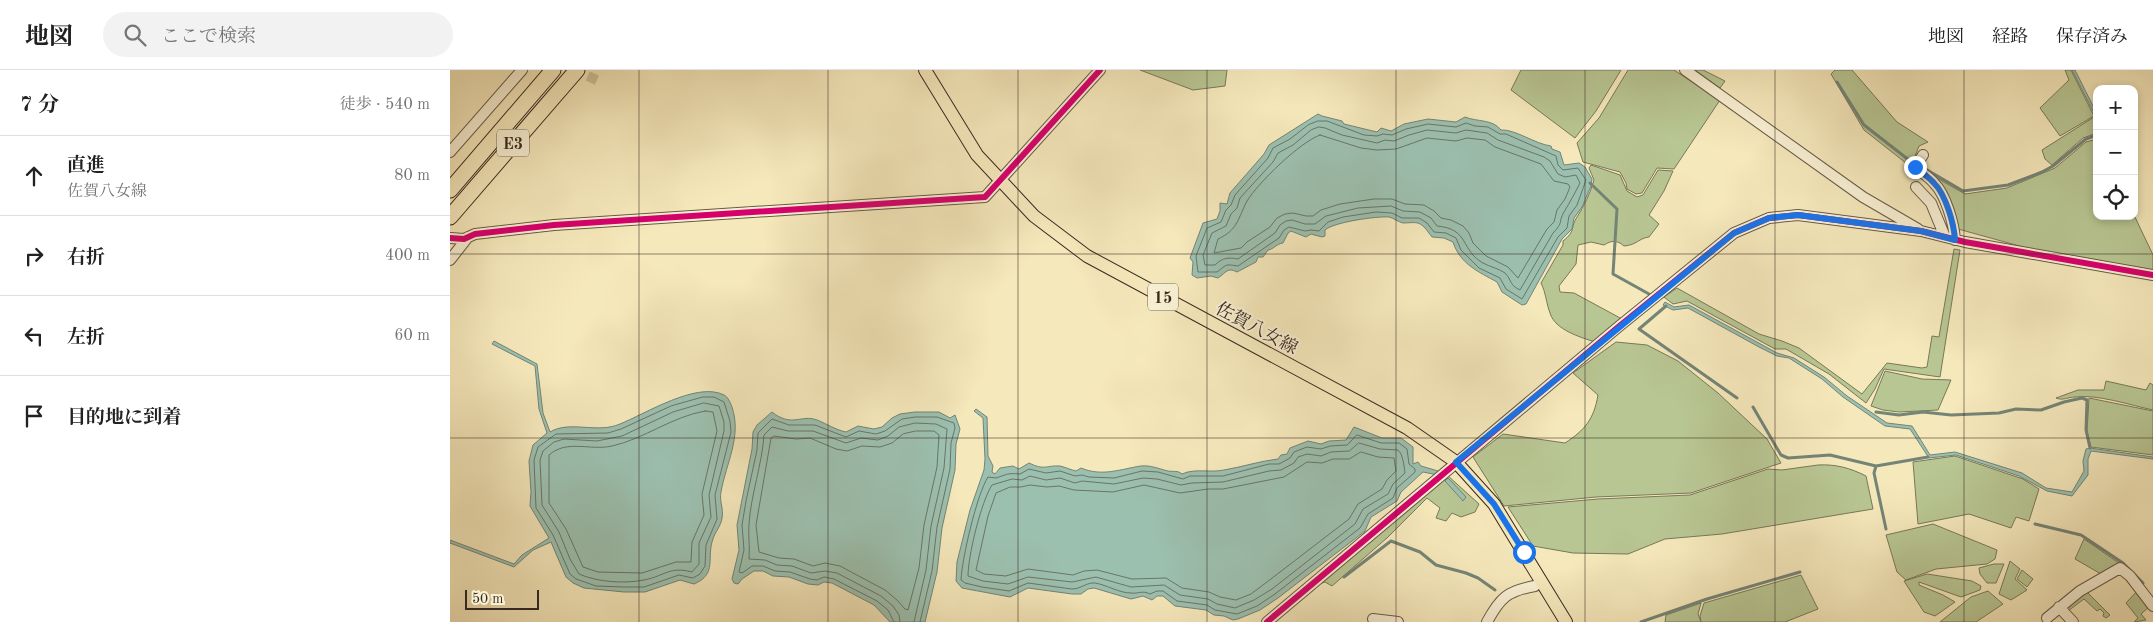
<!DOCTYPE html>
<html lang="ja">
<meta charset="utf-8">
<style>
:root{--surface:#fff;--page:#f2f2f2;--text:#222;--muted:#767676;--line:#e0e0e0}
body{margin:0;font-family:"Old Standard TT","Noto Serif JP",serif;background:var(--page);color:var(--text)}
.controls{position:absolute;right:15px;top:15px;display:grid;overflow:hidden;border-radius:10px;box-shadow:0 2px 8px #0003}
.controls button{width:45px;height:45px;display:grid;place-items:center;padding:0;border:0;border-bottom:1px solid var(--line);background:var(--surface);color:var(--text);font:25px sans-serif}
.scale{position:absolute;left:15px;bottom:12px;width:74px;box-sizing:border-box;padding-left:5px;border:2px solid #382a21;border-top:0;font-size:14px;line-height:18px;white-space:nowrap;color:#382a21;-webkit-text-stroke:4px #f8f0d3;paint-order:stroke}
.stop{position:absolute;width:15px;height:15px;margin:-11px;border:4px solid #1a73e8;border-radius:50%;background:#fff}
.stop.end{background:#1a73e8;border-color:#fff;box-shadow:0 1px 5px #0008}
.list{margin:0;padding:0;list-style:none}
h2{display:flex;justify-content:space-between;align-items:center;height:65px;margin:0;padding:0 20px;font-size:21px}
h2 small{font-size:16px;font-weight:400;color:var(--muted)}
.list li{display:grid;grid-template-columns:32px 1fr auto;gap:15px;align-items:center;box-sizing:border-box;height:80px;padding:0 20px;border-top:1px solid var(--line)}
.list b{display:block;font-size:19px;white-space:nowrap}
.list p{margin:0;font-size:16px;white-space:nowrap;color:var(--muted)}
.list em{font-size:16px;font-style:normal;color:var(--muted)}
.icon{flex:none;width:28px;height:28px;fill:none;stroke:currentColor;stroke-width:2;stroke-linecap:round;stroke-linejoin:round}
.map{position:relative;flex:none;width:1703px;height:552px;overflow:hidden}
header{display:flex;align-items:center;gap:30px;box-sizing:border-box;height:70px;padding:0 25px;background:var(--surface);border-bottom:1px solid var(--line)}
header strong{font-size:24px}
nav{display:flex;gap:28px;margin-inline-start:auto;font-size:18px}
.search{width:350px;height:45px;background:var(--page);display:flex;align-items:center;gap:12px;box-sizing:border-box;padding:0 18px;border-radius:28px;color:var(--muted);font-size:19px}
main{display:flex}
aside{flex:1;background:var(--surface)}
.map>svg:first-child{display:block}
.green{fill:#b8c693;stroke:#78785a}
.water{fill:#9cc0af;stroke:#748476}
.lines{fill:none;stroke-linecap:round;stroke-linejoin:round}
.shore{stroke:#6a7568;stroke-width:1}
.stream{stroke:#748476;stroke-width:3}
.minor-tunnel{stroke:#cfc29c;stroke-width:10;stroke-dasharray:10 5;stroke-linecap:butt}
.minor-casing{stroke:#675a48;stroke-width:12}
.major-casing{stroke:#382a21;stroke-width:14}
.highway-casing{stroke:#382a21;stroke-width:17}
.minor{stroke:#f8f0d3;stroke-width:10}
.major{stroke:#f5e8bb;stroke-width:12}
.highway{stroke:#f5e8bb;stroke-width:15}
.cycleway-casing{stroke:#f8f0d3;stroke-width:9}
.cycleway{stroke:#d6006c;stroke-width:6}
.route{stroke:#1a73e8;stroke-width:6}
.grid{fill:none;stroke:#382a21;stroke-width:1;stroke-opacity:0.55}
.labels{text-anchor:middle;stroke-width:4;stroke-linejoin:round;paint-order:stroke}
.shield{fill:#f8f0d3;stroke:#726556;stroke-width:1}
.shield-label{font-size:16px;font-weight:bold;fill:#382a21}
.street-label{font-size:18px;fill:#382a21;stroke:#f8f0d3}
</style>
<header>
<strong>地図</strong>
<div class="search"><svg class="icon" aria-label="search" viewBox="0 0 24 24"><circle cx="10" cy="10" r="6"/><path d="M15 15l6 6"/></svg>ここで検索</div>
<nav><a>地図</a><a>経路</a><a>保存済み</a></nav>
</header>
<main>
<aside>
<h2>7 分<small>徒歩 · 540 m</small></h2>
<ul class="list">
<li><svg class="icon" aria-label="ahead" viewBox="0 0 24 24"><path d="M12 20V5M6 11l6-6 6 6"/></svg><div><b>直進</b><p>佐賀八女線</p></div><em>80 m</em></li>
<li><svg class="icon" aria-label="right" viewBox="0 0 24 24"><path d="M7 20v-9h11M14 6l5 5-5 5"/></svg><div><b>右折</b></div><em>400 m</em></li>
<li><svg class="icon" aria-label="left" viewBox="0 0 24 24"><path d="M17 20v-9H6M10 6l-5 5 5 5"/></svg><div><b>左折</b></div><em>60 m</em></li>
<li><svg class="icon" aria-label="arrive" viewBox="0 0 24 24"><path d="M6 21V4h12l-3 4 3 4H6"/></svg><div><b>目的地に到着</b></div></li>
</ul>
</aside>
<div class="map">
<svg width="1703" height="552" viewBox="0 0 1703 552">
<rect width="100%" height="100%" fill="#f5e8bb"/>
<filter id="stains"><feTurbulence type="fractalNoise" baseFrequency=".004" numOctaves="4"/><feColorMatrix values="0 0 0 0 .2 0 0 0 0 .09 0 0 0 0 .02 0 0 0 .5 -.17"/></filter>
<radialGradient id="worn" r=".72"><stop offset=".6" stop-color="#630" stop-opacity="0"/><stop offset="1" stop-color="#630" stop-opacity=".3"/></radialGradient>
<path class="green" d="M690,0H777L775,16L743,20Z
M1071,0H1171L1146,41L1125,68L1061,20Z
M1178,0H1224L1270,30L1224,99L1207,98L1192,123L1186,124L1177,119L1176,113L1170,102L1133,92L1127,73L1149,48Z
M1245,0H1253L1275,11L1270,18Z
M1385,0H1402L1447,52L1478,72L1469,76L1461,97L1414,60L1381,4Z
M1615,0H1621L1644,46L1610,66L1590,38L1619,10Z
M1644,47L1647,53V63L1633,68L1602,95L1595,89L1592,80Z
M1647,69V146L1684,145L1703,185V200L1584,180L1508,159L1473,100L1515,124L1557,118L1605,98L1636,72Z
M1141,95L1170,105L1177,121L1187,127L1193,125L1208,100L1223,101L1214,121L1199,145L1209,154L1199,167C1189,168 1187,175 1174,176C1167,170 1162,170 1154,175L1141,172L1128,175L1126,194L1109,216L1110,222L1124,223L1172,249L1145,272C1130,267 1105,260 1100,243C1096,232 1096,223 1091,213L1113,175V171C1126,161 1120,158 1127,147C1134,136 1140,124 1144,110L1139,98Z
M1504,179L1510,180L1490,307L1434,299L1425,319L1416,333L1379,304L1336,279H1325L1237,231L1223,234L1214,227L1227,218L1309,264L1332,271L1349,278L1412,324L1437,293L1472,298L1477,297L1482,266L1489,267Z
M1166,272L1197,275L1228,291L1268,323L1317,369L1331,393L1241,423L1146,427L1054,436L1023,387L1053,364L1115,373C1135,360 1144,349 1148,325L1123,303Z
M1435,301L1472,309L1501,310L1488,340L1449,342L1433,340L1421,336Z
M1656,311L1696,320L1700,313L1703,315V340C1680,335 1647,324 1625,327C1618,327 1613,331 1606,328L1628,320H1654Z
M1639,328L1703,341V385L1641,377L1637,361Z
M1505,386L1573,409L1589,419L1579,451L1566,447L1561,458L1519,444L1468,454L1463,392Z
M1368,395C1386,394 1400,398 1416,406L1423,439L1272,464L1215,469L1178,484L1123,483L1083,476L1058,437L1148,429L1240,425L1318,399L1332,400Z
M997,405L1029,434L1025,442L1011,447L1002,443L996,451L986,448L990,438L977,428L938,467L882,516L875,512L869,514Z
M1483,454L1547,480L1545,489L1537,494L1486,499L1456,510L1447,502L1436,465Z
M1634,469L1669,493L1651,504L1625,489Z
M1560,491L1570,499L1565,509L1577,520L1561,530L1549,524Z
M1544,494H1554L1546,513H1537L1530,504L1529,498Z
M1572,500L1583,509L1577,517L1567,509Z
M1477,504L1522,511L1531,516L1530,520L1511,527L1469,512V515L1493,525L1505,532L1485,546L1474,542L1454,511Z
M1351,505L1368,539L1335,552H1251L1250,546L1254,533Z
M1688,520L1699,537L1691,544L1696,550L1684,552L1688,548L1676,533Z
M1538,521L1553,534L1526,552H1490L1521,527Z
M1637,522L1660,545L1656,548L1653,546L1654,543L1650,539L1647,541L1634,529L1618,541L1615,537Z
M1251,533L1248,544L1251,552H1215L1216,545Z"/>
<path class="water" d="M1622,0H1625L1647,44V49Z
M868,44L872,46L892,51L894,54L927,62L931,58L941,61L954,54L978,49L1006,52L1015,47C1027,52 1043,49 1051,60C1065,59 1085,74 1101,76L1102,79L1110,82L1114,95L1129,93L1135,97L1142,109L1141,116L1132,137L1124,148L1122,159L1112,169L1076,234L1072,235L1052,222L1047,212C1029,202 1010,194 1003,172L994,168L982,167C978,162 974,155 968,153C964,152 958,153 953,153C948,152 944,148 939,147C927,146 884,152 875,160V166L872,167L861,164L856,167L841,161L838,163L833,173C826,174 824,179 818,180L813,187H808L806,192L787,202C777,197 777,202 768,208L761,206L747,208L742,205L743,192L740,188L753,153L767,149L770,141V133L777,134L780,123L814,84L819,75Z
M1215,232L1224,237L1239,235L1327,283L1344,288L1374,307L1397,326L1437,353L1462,356L1480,385L1505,382L1572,403L1596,418L1622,422L1634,401L1633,391L1636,379L1640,378L1703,387V389L1641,381L1638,389V405L1622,426L1597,421L1569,406L1506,385L1479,388L1460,359L1435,356L1393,327L1372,309L1339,288L1327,286L1309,277L1238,238L1223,240L1213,235Z
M44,271L87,294L93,343L100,362C120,350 147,364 170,354C195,344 247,311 274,325C278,327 280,332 282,337C292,367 276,393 271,422C269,431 274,439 272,448C271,456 265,462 263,469C256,487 268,504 244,514L230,510L195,522H174L134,518L123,513L116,507L101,472L83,480L64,497L0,473V470L64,494L72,485L99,468L80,436L81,422L79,391L83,375L97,363L89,339L85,296L42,274Z
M526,339L537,347L538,386L543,396L542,402L545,404L550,398L563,396L569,399L579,393C595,401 596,395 610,396C615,397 621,400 626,401L631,398C652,407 671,399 691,396C701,395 709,399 718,401C724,402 727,400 732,404C745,398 760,403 774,400C792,397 810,391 828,389L831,385L837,384L840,378L858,371L871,374L879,371L896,370L904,357L932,368H951L963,377V394L968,392L971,396L988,401V405L973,402L951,422L947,431L921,447L915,461L828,528L810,540L788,549L783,550L774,546L764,545L756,540L725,536L713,526H707L702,530L693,526L681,529L644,518L638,519L631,524H622L578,518L560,527L512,518L506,511L507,492L520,440L534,400L535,389L533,348L524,341Z
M322,342C342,358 351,344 367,350C377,354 386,360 396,362L408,356L424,359L432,357L442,348L450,344L465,342H489L500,348L505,345L510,359L506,374L505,400L492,458L487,502L475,552H440L424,535L382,513L374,512L368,515L358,514L339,507L323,506L313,501H304L292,509L288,514L284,513L282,509L289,480L287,455L302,379L303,362L307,355Z
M998,408L1016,427L1013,431L995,411Z"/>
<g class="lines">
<path class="shore" d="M868,51H877L914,65L927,66L933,64L942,65L956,59L978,54L1006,57L1016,53L1025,56L1038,57L1050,64H1056L1106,86L1108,95L1113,100L1128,98L1136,110L1127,135L1119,146L1117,158L1108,167L1072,229L1056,219L1050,208L1029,198L1011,180L1006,168L996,163L984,162L977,153L969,148H952L942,143L926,142L893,147L878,152L869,161L861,160L855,161L839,157L834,160L829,168L788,196C774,194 778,194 767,202H748L746,186L757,158L771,152L776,140L781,135L785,125L818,88L823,78L840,69L858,55Z
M869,57L875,58L892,65L927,73L935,70L944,71L959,65L977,60L1006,63L1016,60L1037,63L1048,70L1094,87L1100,91L1108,104L1115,107L1126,105L1130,113C1125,123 1120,132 1114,142C1108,152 1114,152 1103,163L1070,220C1059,215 1062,210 1055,203C1048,198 1040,197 1033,193C1010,180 1020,159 987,156L981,148L970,142L953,141L941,136L908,138L876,146L865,154H855L842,150L836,151L830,155L825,163L788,189C778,187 772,188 765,195H755L753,185L762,163L776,156L781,144L787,138L790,128L823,92L828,83L843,75L861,60Z
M870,65L911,78L927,80L946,79L977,68L1006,71L1017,68L1035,70L1045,77L1091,94L1104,111L1118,114L1120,117L1115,129L1107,140L1104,152L1097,159L1068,208L1058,197L1036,186L1023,173L1019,163L1013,156L1001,150L991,148L984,141L974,135L955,134L942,129H924L890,134L871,140L863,146H856L843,143L835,144L827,148L820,157L797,172L791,178L764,183L768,169C788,160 788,148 797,131C808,113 850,72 870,65Z
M253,327H264L274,332L280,351L281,362L265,425L267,449L256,475L255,496L250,504L243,508L229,505L194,517H174L146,516L126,509L120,504L103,465L86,438L84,390L88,377L106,364L158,363L171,359L221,336Z
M254,333L269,336L274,352V361L259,425L261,447L249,473V494L242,502C219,496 215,506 194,510C174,514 147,512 129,504L120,489L109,462L92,435L90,390L93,381L104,372L114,369L147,371L172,366L223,342Z
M255,341L263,342L267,361L252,424L254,445L242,472L241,492H226L192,503L148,502L133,497L116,459L99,433V385C117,369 140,381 162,376C194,369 221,347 255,341Z
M466,361H484L489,365L487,397L474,455L469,498L458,540L455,539L447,530L435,520L390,496L375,493L363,496L344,489L329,488L309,482L306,455L321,368L324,366L346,369L360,368L386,379L397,381L412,376L430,377L442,373L453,364Z
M907,365L931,373H949L957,379L959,394L965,399V402L947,418L943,428L918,444L910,458L825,524L807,536L787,544L765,540L757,535L727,531L713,521H707L700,524C692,520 689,524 681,523C669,523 657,515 645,513C637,512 631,519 622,519L578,513L559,521L532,517L515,513L511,510C512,488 527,424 538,407L546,408C558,404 557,403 570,404L579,399L596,403L610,401L625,406L632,405L639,407L664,408L692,401L708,402L733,409L740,406H773L819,394H829L840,388L844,382L857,377L871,379L880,376L897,375Z
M909,373L930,379L948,380C953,384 954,396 955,403L943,414L938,424L913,439L905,454L822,519L804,530L785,538L767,534L758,529L730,525L714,515L681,517L646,507L622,512L578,507L558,514L533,511L518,506C518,486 531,432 542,415L562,409L572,410L580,406L596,410L610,408L625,413L632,411L664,414L693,408L707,409L731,415L742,413L773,412L819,401L831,400L844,393L848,387L857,384L871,386L881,382L899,381Z
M911,382L928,387L944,388L946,401L937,410L932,419L908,434L899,449L817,512L801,524L786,530L770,527L759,522L732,518L716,508L682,509L647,500L634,501L623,505L578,499L556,506L534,504L526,500L538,446L546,423L560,417H571L580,415L597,417L609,416L624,420L663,422L694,415L730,423L758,419H773L834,407L857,392L872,393L883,389H899Z
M444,552L438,540L427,531L384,509L374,507L367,510L360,509L340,502L325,501L313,496H302L292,503L289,502L294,480L292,455L296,431L307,380L308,363L322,349L339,355H365L396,367L409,361L426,364L435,361L452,349L465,347H487L504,353L505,358L501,373L500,399L487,457L482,501L470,552
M450,552L449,545L443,536L431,526L387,503L375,501L361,503L342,496L327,495L315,490L299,489C300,477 298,465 299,454C301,424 312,395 314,365L322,357L338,361H363L396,373L411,368L428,370L438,366L449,357L465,353L486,354L497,359L494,398L481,456L476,500L464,552"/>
<path class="stream" d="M1387,12L1414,55L1464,94
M1472,97L1513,121L1558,115L1592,102L1603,96L1636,69L1647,65
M1140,113L1167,139L1163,204L1199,224
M1216,236L1189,259L1287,328
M1303,337L1328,380L1331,385L1338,388L1380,385L1426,396L1478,387
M1426,342L1449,345L1473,342L1501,345L1549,343L1566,339L1591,340L1614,332L1632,328L1637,330L1636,360L1640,378
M1426,396L1424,403L1436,459
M1585,454L1631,465L1673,493L1681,501
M1685,505L1693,513
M894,507L941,471L970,482L986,495L1016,503L1028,508L1045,520
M1191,552L1257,529L1350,502"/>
<path class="minor-tunnel" d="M124,0L149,11"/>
<defs>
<path id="minor" d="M1235,0L1413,127L1468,159
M0,82L72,0
M1473,85L1465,97C1471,102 1479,107 1484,113C1496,125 1504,154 1505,170
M1466,117L1481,133L1495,167
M1,168L14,169L25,164L104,155L535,127L650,0
M0,190L18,167
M1609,537L1623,552
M1597,548L1630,521L1670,498L1680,506L1703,536
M923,549L948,552
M817,552L1167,258L1284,163L1319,148L1348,145L1471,161L1515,172L1703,205
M1037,552C1050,528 1057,521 1085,516"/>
<path id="major" d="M475,0L527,85L584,146L637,186L957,358L1006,392L1044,434L1116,552"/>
<path id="highway" d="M0,120L103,0
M0,147L127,0"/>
</defs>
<use href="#minor" class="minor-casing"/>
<use href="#major" class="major-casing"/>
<use href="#highway" class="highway-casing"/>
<use href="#minor" class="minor"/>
<use href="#major" class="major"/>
<use href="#highway" class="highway"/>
<defs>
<path id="cycleway" d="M0,168L14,169L25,164L104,155L535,127L650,0
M817,552L1167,258L1284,163L1319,148L1348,145L1471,161L1515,172L1703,205"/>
</defs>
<use href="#cycleway" class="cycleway-casing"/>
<use href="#cycleway" class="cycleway"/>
</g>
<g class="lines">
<path class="route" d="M1074,482L1044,434L1006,392L1284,163L1319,148L1348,145L1471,161L1505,170C1504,154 1496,125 1484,113C1479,107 1471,102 1465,97"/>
</g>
<path class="grid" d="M189,0V552M378,0V552M568,0V552M757,0V552M946,0V552M1135,0V552M1325,0V552M1514,0V552M0,184H1703M0,368H1703"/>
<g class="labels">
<g class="shield">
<rect x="47" y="59.5" width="32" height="27" rx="4"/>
<rect x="698" y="213.5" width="30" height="27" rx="4"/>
</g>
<g class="shield-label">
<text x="63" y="79">E3</text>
<text x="713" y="233">15</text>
</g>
<g class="street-label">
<text transform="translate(807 258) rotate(28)" y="6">佐賀八女線</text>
</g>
</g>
<rect width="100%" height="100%" filter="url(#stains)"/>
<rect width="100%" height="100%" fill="url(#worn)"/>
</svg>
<div class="controls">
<button>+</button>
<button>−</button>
<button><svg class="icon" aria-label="locate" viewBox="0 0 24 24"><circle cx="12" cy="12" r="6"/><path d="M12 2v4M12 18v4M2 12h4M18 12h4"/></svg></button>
</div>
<div class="scale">50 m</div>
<div class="stop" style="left:1074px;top:482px"></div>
<div class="stop end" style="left:1465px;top:97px"></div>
</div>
</main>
